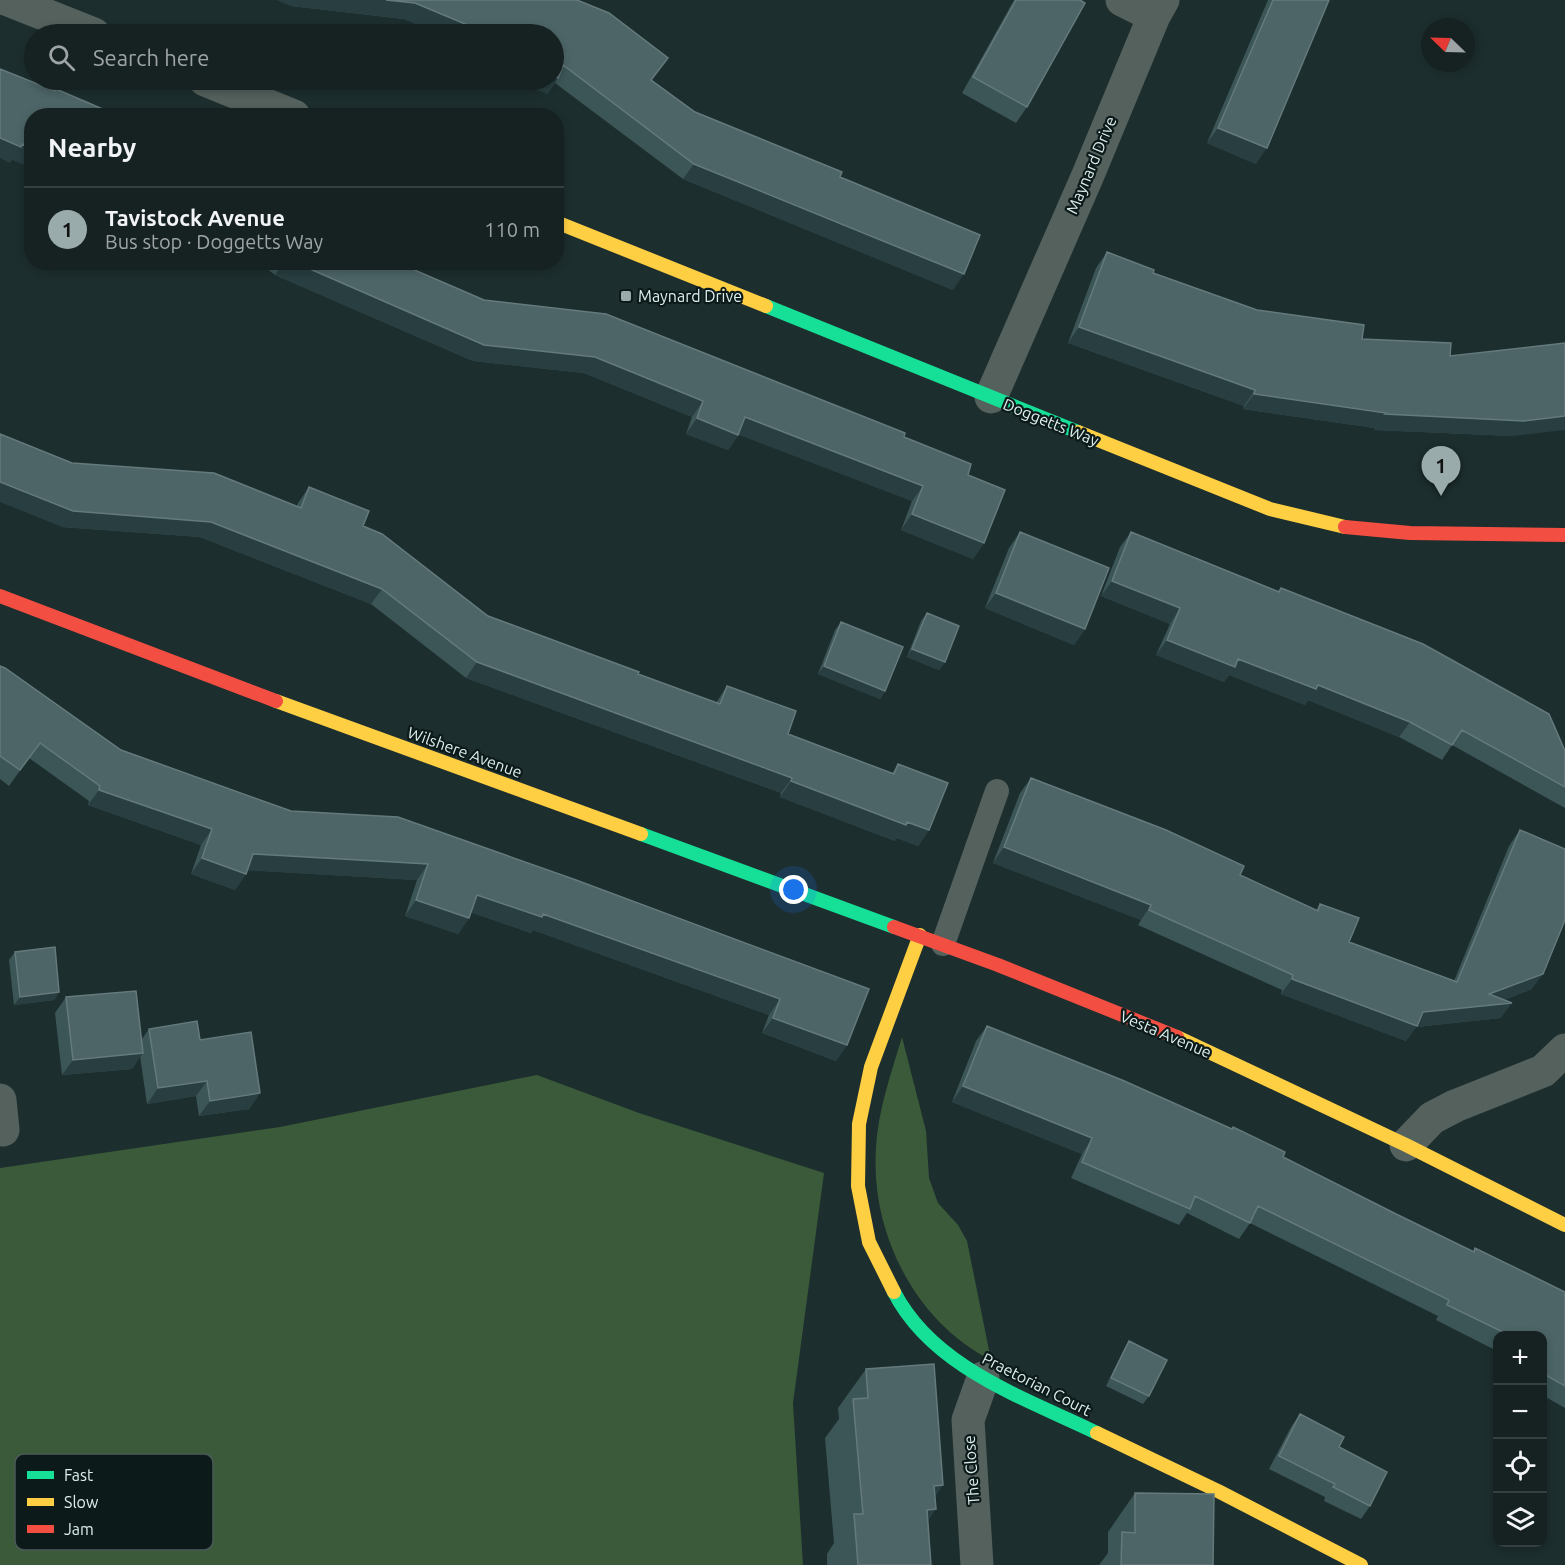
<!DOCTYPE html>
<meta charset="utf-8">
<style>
:root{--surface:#162222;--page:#1f2a2a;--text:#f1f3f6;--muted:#9ea4a5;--line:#353f40;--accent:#99abaa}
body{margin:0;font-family:Ubuntu,sans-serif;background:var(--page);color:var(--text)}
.controls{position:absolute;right:18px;bottom:18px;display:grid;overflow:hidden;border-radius:12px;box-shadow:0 3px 9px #0003}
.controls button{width:54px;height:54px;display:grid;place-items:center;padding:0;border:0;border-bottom:2px solid var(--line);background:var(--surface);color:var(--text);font:30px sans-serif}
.compass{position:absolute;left:1421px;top:18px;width:54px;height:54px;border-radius:50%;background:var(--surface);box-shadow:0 3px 9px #0003;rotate:293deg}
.you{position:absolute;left:794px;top:890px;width:21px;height:21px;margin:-15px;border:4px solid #fff;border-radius:50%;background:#1a73e8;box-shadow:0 0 0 9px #1a73e833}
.badge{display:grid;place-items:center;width:39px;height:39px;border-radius:50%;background:var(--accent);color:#111;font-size:20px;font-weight:700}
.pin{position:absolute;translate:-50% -50px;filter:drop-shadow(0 2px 3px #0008)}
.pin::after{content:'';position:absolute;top:32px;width:21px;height:18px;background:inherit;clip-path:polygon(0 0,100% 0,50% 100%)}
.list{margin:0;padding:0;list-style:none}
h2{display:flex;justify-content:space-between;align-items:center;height:78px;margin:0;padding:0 24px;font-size:26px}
h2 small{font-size:20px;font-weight:400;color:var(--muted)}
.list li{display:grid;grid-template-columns:39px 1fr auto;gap:18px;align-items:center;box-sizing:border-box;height:84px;padding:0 24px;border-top:2px solid var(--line)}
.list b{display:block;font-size:22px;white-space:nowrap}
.list p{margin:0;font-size:20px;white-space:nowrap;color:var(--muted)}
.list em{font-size:20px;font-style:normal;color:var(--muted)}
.icon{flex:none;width:33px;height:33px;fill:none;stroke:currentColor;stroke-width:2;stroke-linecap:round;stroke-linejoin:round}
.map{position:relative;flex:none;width:1565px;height:1565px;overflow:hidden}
.search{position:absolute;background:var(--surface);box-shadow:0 3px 9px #0003;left:24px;top:24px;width:540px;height:66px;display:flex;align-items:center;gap:15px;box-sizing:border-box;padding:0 21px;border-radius:33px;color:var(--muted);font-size:22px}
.panel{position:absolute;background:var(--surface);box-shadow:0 3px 9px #0003;left:24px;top:108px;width:540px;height:162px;border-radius:24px}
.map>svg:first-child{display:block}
.green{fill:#3a5a39}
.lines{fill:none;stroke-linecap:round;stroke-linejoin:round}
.lane{stroke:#54615d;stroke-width:24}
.street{stroke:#54615d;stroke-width:33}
.fast{stroke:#16e098;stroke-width:14}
.slow{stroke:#ffcf43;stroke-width:14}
.jam{stroke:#f24e42;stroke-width:14}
.wall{fill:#3c5557}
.shaded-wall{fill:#283e40}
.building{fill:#4d6567;stroke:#647a7c;stroke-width:1.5}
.poi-dot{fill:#99abaa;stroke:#0d1a1a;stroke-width:2}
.labels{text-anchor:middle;stroke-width:4.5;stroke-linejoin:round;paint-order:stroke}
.street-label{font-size:16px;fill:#dceeed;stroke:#0d1a1a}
.poi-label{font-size:16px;fill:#dceeed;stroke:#0d1a1a;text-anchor:start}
.key{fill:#0d1a1a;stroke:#4b5a59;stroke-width:1.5}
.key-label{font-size:16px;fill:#dceeed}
</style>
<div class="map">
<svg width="1565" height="1565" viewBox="0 0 1565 1565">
<rect width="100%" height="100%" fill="#1d2e2e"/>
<path class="green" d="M902,1037L926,1131L929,1178L938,1203L958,1225L967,1241L991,1360C915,1322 870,1232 876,1148C878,1110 891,1074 902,1037Z
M537,1075L639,1113L824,1173L793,1403L803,1565H0V1168L280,1127Z"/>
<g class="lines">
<path class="lane" d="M943,944L997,791"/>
<path class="street" d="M8,0L94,34
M1122,0L1154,16
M205,80L294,116
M991,397L1088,175L1154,16L1163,0
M0,1100L3,1130
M1406,1145L1432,1118L1455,1106L1543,1071L1565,1050
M977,1565L968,1420L983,1378"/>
<path class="fast" d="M766,306L1078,432
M641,834L894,927
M894,1292C933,1368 1025,1398 1097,1433"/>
<path class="slow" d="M556,222L766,306
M1078,432L1270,509L1345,527
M276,701L641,834
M1177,1037L1406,1145L1565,1225
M894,1292L869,1242L858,1186L859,1124L871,1067L920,935
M1097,1433L1218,1491L1361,1565"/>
<path class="jam" d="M1345,527L1410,533L1565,535
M0,596L276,701
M894,927L998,965L1177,1037"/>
</g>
<path class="wall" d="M577,0L652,80L695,112L840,177L953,290L683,179L555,83L547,94L554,34H441L404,19L291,6Z
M1014,0H1080L1027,107L1016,123L962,93Z
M1268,0H1329L1256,164L1207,143Z
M1107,252L1153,273L1257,310L1362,339L1450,356L1513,436L1374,430L1375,428L1243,409L1244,406L1068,343L1096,268Z
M258,262H396L484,300L904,437L968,475L984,543L973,559L901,530L912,501L739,434L728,450L686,434L692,417L584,373L473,361L275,275Z
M72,463L297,506L298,503L309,487L488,616L638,674L716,703L727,686L788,734L892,773L898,764L929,830L918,846L897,838L895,841L780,797L781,793L466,678L371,604L200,537L62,527Z
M1020,532L1085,629L1074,645L985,608L1009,548Z
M1131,532L1278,591L1281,588L1565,751V808L1452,745L1442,760L1399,737L1308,700L1305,705L1229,675L1224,682L1156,655L1170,624L1101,596L1120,547Z
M927,613L945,662L939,670L907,657L921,621Z
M841,622L885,691L880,699L818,674L835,630Z
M0,666L121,750L291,811L869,989L847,1045L836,1061L762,1033L769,1015L533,930L531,933L471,912L469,918L458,934L405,916L417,880L247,870L246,874L235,890L191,874L201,845L88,805L89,801L29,758L9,786L0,779Z
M1031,778L1316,910L1320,904L1349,942L1454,981L1509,846L1520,830L1532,989L1504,1000L1501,1018L1416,1027L1406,1041L1281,994L1282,990L1138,925L1141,920L993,863L1020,793Z
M15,952L59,992L54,1000L14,1005L9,960Z
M66,997L141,1040L149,1029L200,1040L260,1093L249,1109L199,1116L196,1096L147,1104L140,1056L132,1069L62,1075L55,1013Z
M987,1026L1283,1157L1473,1252L1475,1248L1565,1292V1408L1542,1395V1335H1497V1351L1436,1320L1438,1316L1250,1223L1239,1239L1187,1213L1179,1225L1071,1178L1082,1154L952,1102L976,1041Z
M1129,1341L1149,1396L1143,1404L1106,1386L1124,1349Z
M866,1369L935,1497L928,1521L931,1565H827V1554L834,1543L825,1438L839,1419L838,1408Z
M1300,1414L1339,1447L1370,1506L1361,1519L1324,1501L1325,1497L1269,1469L1291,1427Z
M1135,1493L1213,1565H1099L1108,1553V1532Z"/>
<path class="shaded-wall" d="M276,0H386L415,3L489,34H441L404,19L291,6Z
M554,76L558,78L547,94L513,80H554Z
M1218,128L1267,148L1256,164L1207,143Z
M0,138L22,144L32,148V168L12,160L10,163L0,158Z
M694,164L964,274L953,290L683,179Z
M284,262H294L595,357L703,401L692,417L584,373L473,361L275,275Z
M1079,327L1255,390L1244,406L1068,343Z
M1254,394L1386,413L1375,428L1243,409Z
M1385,414L1565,416V430L1513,436L1374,430Z
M745,417L923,486L912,501L734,433Z
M697,418L738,435L728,450L686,434Z
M0,482L211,522L382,589L371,604L200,537L62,527L0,502Z
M912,514L984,543L973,559L901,530Z
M1112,581L1180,608L1170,624L1101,596Z
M996,593L1085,629L1074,645L985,608Z
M1167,640L1238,659L1318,685L1410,722L1399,737L1308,700L1305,705L1229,675L1224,682L1156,655Z
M912,649L945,662L939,670L907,657Z
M477,662L792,778L781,793L466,678Z
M824,666L885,691L880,699L818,674Z
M791,781L907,822L929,830L918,846L897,838L895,841L780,797Z
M99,790L212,829L201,845L88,805Z
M1004,847L1151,905L1141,920L993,863Z
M253,854L428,864L417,880L242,870Z
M202,858L246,874L235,890L191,874Z
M477,895L543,914L780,999L769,1015L533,930L531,933L466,911Z
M416,900L469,918L458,934L405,916Z
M1543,974L1532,989L1491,1005L1512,1003L1501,1018L1416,1027L1406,1041L1281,994L1292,979L1423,1012L1489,994Z
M59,992L54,1000L14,1005L20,997Z
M773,1018L847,1045L836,1061L762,1033Z
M143,1053L132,1069L62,1075L73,1060Z
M207,1081L196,1096L147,1104L158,1088Z
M963,1086L1092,1138L1082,1154L952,1102Z
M260,1093L249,1109L199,1116L210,1101Z
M943,1485L916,1525L934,1486Z
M936,1509L909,1548L927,1510Z"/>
<path class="building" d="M386,0H577L609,13L668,58L651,80L695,112L842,172L840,177L980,235L964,274L694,164L563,65L558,78L554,76V34H489L415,3Z
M1016,0H1080L1085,3L1027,107L973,77Z
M1273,0H1329L1267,148L1218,128Z
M0,69L55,91L56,89L119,116H32V148L22,144L21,147L0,138Z
M1107,252L1154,270L1153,273L1257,310L1364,325L1362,339L1451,343L1450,356L1565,343V416L1524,421L1385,414L1386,413L1254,394L1255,390L1079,327Z
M294,262H396L484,300L606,314L905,433L904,437L971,464L968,475L1005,490L984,543L912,514L923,486L745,417L738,435L697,418L703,401L595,357L484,345Z
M0,434L72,463L214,473L301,508L309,487L369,511L363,526L382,534L488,616L639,672L638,674L720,704L727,686L796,711L788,734L894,774L898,764L948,783L929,830L907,822L906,825L791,781L792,778L477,662L382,589L211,522L73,511L0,482Z
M1020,532L1109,568L1085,629L996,593Z
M1131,532L1279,592L1281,588L1423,644L1549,714L1565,751V787L1462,730L1452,745L1410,722L1318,685L1316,689L1238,659L1235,667L1167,640L1180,608L1112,581Z
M927,613L959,626L945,662L912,649Z
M841,622L903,647L885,691L824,666Z
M0,666L5,668L121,750L291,811L398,817L576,880L869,989L847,1045L773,1018L780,999L543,914L542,917L477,895L469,918L416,900L428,864L253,854L246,874L202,858L212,829L99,790L100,786L40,743L20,770L0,756Z
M1031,778L1166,830L1244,866L1240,875L1318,911L1320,904L1359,918L1349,942L1457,982L1520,830L1565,849V920L1543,974L1489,994L1512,1003L1423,1012L1417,1026L1292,979L1293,975L1149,910L1151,905L1004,847Z
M55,947L59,992L20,997L15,952Z
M136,991L143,1053L73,1060L66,997Z
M197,1021L200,1040L251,1032L260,1093L210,1101L207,1081L158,1088L149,1029Z
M987,1026L1122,1080L1232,1129L1233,1127L1285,1152L1283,1157L1396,1214L1474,1252L1475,1248L1565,1292V1386L1542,1373V1356L1544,1353L1542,1352V1335H1509L1447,1305L1449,1300L1258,1206L1250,1223L1195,1196L1190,1209L1082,1162L1092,1138L963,1086Z
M1129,1341L1167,1360L1149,1396L1111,1378Z
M934,1364L943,1485L934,1486L936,1509L927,1510L931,1565H858L854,1514H863L853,1399L868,1398L866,1369Z
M1300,1414L1344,1437L1339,1447L1387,1472L1370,1506L1333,1487L1335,1484L1279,1456Z
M1135,1493L1214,1494L1213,1565H1121L1122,1532L1135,1533Z"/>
<rect class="poi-dot" x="620" y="290" width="12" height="12" rx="3"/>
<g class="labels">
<g class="street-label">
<text transform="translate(1091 165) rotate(-67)" y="6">Maynard Drive</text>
<text transform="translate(1051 422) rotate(22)" y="6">Doggetts Way</text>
<text transform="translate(465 752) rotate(20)" y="6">Wilshere Avenue</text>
<text transform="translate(1166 1034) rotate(23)" y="6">Vesta Avenue</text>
<text transform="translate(1037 1384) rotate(27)" y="6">Praetorian Court</text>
<text transform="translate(971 1470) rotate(-94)" y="6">The Close</text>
</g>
<g class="poi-label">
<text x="638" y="302">Maynard Drive</text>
</g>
</g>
<rect x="15" y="1454" width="198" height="96" rx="9" class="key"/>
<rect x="27" y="1471" width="27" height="8" fill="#16e098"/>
<rect x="27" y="1498" width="27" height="8" fill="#ffcf43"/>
<rect x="27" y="1525" width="27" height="8" fill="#f24e42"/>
<g class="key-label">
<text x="64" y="1481">Fast</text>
<text x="64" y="1508">Slow</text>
<text x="64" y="1535">Jam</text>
</g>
</svg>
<div class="controls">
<button>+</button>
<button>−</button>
<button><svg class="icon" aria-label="locate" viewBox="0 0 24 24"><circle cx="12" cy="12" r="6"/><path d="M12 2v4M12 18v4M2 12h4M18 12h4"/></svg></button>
<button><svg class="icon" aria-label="layers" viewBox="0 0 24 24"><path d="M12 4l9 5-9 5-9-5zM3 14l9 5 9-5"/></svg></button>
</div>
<svg class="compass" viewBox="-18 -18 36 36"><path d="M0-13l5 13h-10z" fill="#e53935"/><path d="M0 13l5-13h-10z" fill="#9ea4a5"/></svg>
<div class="you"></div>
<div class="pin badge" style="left:1441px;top:496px">1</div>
<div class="search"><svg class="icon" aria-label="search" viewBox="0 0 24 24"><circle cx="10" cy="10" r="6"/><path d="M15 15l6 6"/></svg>Search here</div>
<section class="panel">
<h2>Nearby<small></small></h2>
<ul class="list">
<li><span class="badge">1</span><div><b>Tavistock Avenue</b><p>Bus stop · Doggetts Way</p></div><em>110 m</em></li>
</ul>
</section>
</div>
